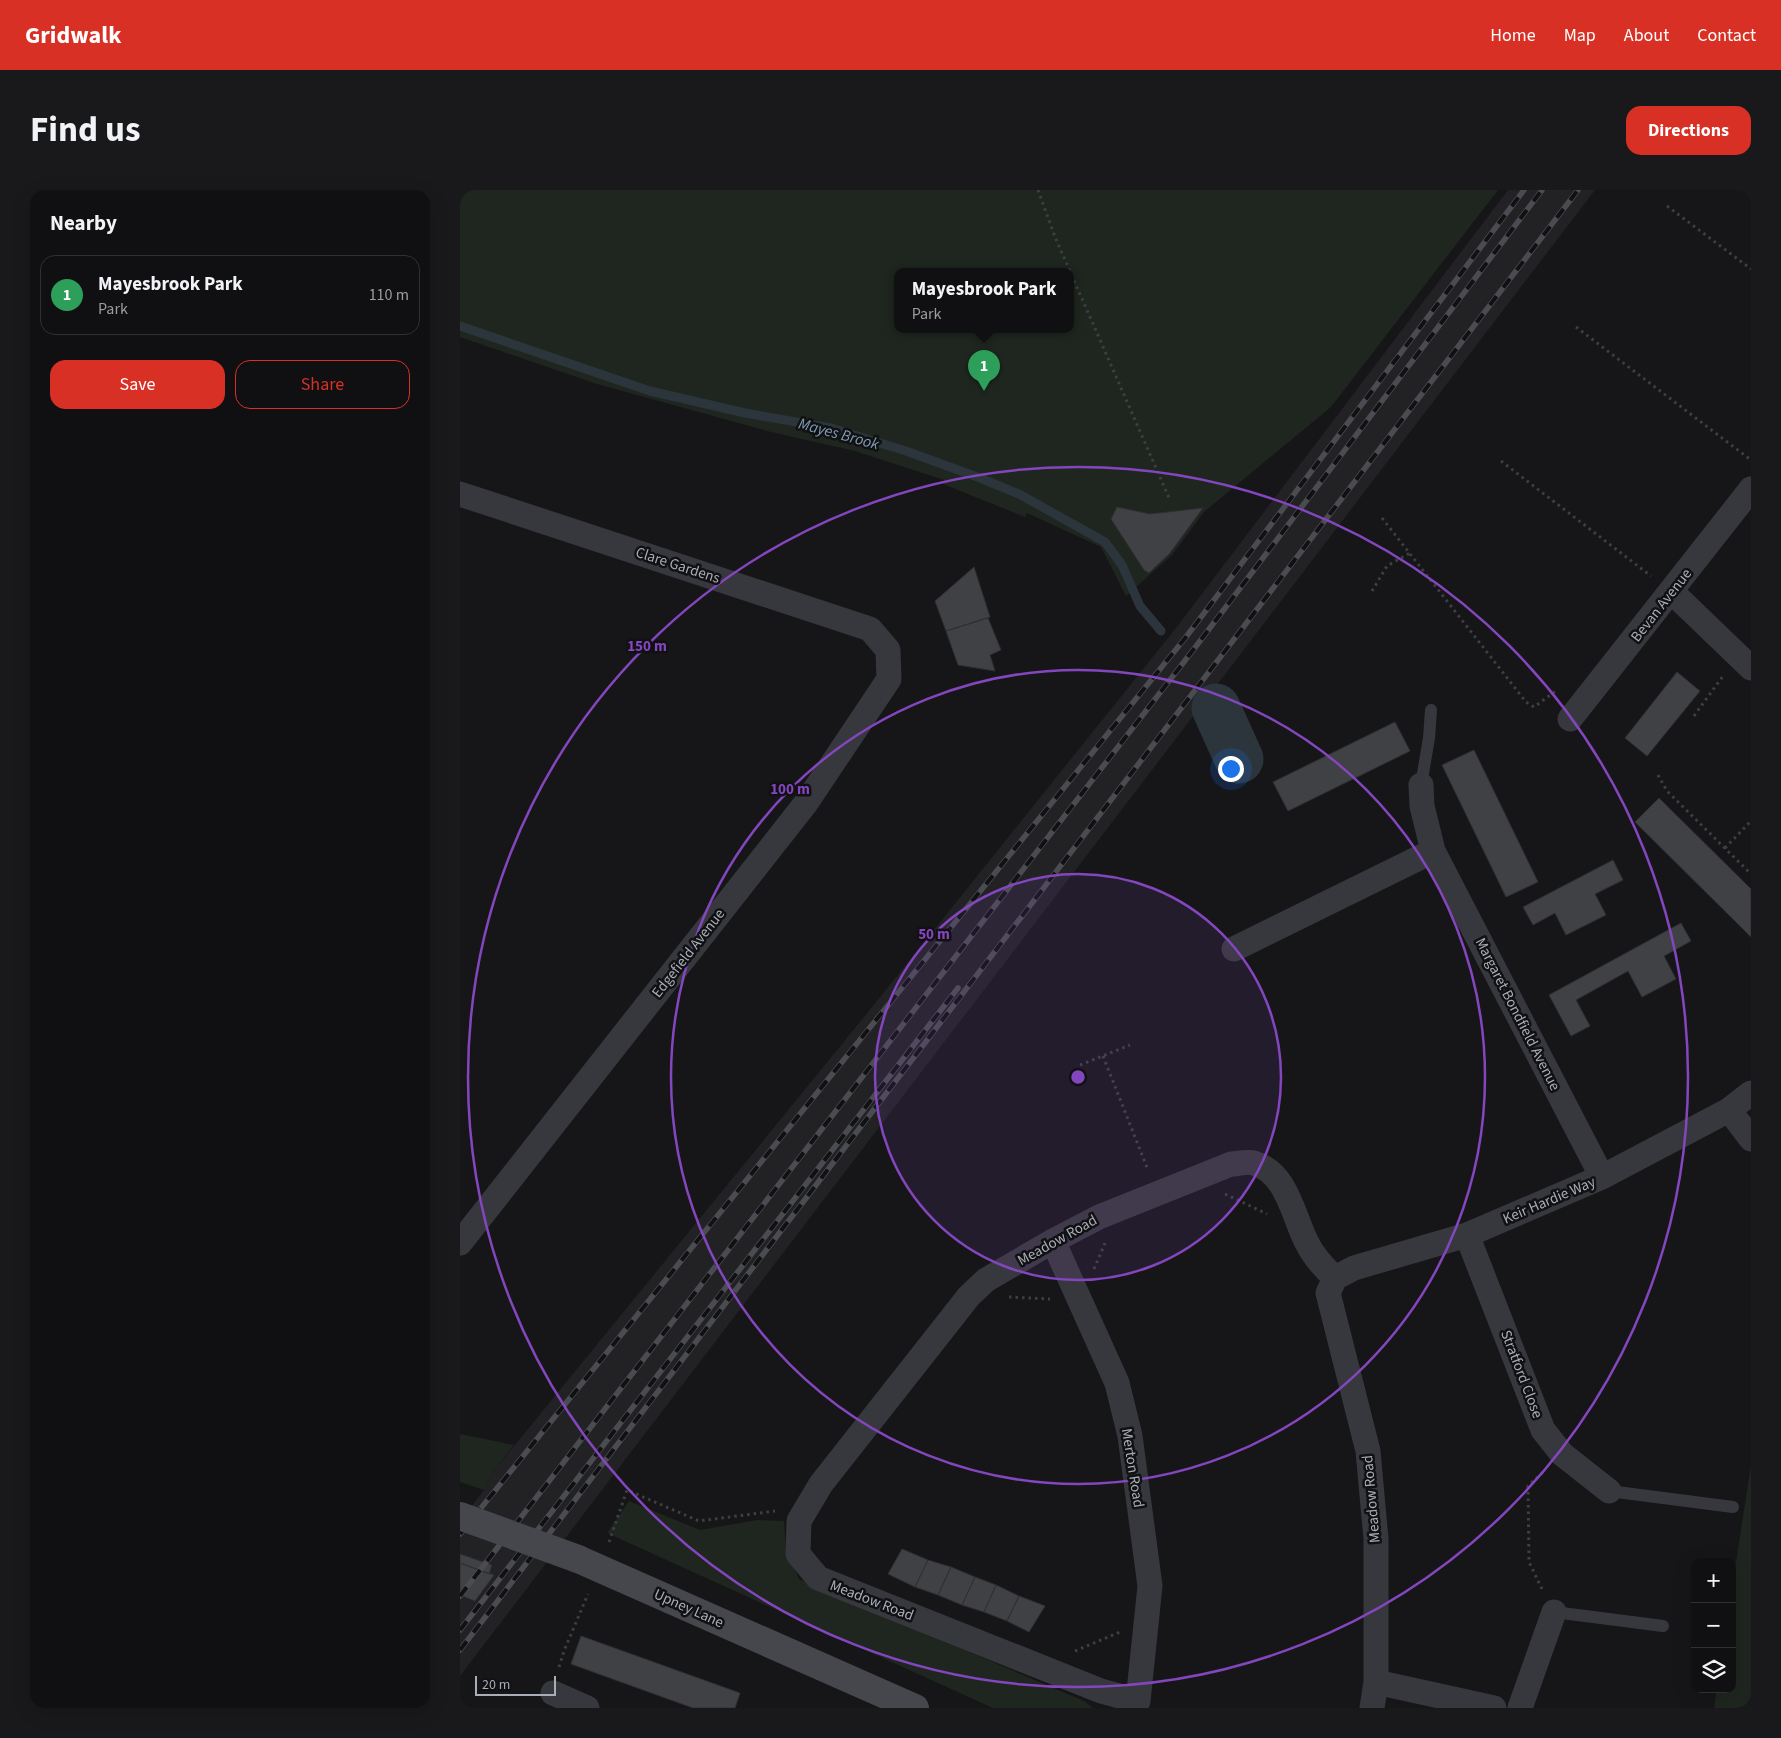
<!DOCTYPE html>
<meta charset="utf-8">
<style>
:root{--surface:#101012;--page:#19191b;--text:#f1f3f6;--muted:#9c9d9f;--line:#303032;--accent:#d93025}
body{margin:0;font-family:"Source Sans 3",sans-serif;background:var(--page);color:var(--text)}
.controls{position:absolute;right:15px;bottom:15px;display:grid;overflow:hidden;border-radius:10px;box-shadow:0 5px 20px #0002}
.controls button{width:45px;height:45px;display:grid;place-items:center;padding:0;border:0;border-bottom:1px solid var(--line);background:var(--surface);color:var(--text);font:25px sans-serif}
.scale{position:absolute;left:15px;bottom:12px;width:81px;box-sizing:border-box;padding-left:5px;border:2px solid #a8adb8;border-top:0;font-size:14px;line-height:18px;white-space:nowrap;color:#a8adb8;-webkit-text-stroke:4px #111113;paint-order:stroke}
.you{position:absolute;left:770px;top:578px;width:18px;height:18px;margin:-12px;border:4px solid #fff;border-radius:50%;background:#1a73e8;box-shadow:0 0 0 8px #1a73e833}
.badge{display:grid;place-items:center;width:32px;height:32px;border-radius:50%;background:var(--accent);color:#fff;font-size:16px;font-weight:700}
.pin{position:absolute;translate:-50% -41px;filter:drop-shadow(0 1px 2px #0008)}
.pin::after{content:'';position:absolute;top:26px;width:18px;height:15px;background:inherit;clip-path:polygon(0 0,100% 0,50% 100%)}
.popup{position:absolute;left:434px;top:78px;width:180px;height:65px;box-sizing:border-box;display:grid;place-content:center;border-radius:10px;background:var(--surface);filter:drop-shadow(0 1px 4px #0005);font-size:16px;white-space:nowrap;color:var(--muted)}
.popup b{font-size:19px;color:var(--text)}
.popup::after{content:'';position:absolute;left:50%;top:100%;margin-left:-10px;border:10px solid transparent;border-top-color:var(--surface)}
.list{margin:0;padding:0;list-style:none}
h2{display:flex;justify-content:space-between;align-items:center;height:65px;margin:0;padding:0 20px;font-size:21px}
h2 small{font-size:16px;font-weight:400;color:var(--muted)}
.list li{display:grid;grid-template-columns:32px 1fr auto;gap:15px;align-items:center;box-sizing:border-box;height:80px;margin:0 10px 10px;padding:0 10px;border:1px solid var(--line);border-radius:15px}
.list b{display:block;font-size:19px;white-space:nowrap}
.list p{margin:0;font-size:16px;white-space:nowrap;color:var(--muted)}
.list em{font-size:16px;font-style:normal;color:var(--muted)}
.actions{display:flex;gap:10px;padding:15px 20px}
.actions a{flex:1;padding:11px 0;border:1px solid var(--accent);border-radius:15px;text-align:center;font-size:18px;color:var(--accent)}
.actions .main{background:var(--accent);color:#fff}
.icon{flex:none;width:28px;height:28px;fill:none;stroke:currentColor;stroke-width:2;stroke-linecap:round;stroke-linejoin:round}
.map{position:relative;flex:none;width:1291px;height:1518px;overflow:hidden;border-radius:15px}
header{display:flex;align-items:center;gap:30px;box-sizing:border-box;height:70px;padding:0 25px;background:var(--accent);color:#fff}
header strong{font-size:24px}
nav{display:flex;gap:28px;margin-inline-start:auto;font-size:18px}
.intro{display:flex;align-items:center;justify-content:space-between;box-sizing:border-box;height:120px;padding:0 30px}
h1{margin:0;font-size:35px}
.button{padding:12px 22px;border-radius:15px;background:var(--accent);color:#fff;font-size:18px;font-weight:700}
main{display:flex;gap:30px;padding:0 30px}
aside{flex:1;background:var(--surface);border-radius:15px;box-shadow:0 5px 20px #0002}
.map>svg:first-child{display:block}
.built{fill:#222225}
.green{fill:#1e261f;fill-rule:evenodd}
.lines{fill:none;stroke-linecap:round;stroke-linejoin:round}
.stream{stroke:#2c353c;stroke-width:9}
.river{stroke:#2c353c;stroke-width:49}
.building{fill:#404145;stroke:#303034}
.path{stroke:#3d3f44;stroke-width:3;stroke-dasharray:2.5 4;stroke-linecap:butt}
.lane{stroke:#37383d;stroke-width:12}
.street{stroke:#37383d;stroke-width:25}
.secondary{stroke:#45474d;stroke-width:28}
.rail-casing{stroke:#4a4c52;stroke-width:5.5}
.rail{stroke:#111113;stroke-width:4;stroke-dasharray:11;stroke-linecap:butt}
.secondary-bridge{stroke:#45474d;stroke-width:28}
.ring{fill:none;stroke:#8446be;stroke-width:2.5}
.labels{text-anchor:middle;stroke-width:5;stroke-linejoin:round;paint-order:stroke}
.street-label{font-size:15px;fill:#a8adb8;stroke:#111113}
.water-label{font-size:16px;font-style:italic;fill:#7f9bb3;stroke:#111113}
.centre{fill:#8446be;stroke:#111113;stroke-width:2.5}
.ring-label{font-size:15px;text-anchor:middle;font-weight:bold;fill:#8446be;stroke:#111113;stroke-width:5;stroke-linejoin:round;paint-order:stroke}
</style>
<header>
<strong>Gridwalk</strong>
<nav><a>Home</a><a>Map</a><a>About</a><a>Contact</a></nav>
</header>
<div class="intro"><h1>Find us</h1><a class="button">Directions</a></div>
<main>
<aside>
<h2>Nearby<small></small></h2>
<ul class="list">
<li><span class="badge" style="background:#2e9e5b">1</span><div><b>Mayesbrook Park</b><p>Park</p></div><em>110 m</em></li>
</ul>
<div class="actions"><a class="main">Save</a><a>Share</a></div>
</aside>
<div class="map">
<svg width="1291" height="1518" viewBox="0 0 1291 1518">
<rect width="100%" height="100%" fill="#161618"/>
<path class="built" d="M1048,0H1135L0,1486V1331L24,1300L33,1282L404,827L716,438Z"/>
<path class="green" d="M0,0H1038L871,217L744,322L712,365L666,406L641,357L567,323L565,327L483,294L484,290L395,261L311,242L137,194L0,147ZM438,82H610V140H438Z
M0,1244L54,1255L33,1282L24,1300L0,1292Z
M1291,1275V1518H1254L1257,1499H1272V1398Z
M169,1311L240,1340L297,1330L324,1331L326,1360L339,1389L624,1511L633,1518H533L147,1343Z"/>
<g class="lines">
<path class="stream" d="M0,136L190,201L285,223L371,238L446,261L520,288L559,304L645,352L662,375L680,416L701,441"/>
<path class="river" d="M756,518L779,569"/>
</g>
<path class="building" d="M657,317L690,324L743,318L710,363L689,383L684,380L651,329Z
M514,377L530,427L486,441L475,411Z
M528,428L541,460L530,465L535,481L498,475L486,441Z
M1217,482L1240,501L1187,566L1165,548Z
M935,532L950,561L828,621L813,592Z
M1014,560L1078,692L1046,707L982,575Z
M1199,608L1291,699V747L1175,632Z
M1153,670L1163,690L1135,704L1146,725L1106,745L1095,723L1073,735L1063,717Z
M1221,733L1231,751L1204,766L1216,789L1182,807L1168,781L1116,810L1130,836L1111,846L1089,805Z
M442,1359L468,1370L455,1397L428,1384Z
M0,1364L32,1375L29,1384L0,1373Z
M468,1370L491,1377L478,1405L455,1397Z
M0,1373L34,1385L15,1411L0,1405Z
M491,1377L515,1387L502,1415L478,1405Z
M515,1387L536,1395L524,1422L502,1415Z
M536,1395L559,1406L547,1431L524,1422Z
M559,1406L585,1416L569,1442L547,1431Z
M121,1446L280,1503L275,1518H233L111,1474Z"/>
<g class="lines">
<path class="path" d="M578,0L595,47L710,310
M1207,16L1291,79
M1116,137L1291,270
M1041,271L1191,386
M922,328L1066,512L1074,517L1097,500
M912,401L927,376L950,363
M1234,526L1263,486
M1198,585L1207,601L1291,684
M1265,658L1291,631
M643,866L688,980
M620,875L670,855
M765,1004L807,1024
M634,1079L645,1053
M549,1107L590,1109
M149,1352L167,1300L239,1331L315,1321
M1082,1399L1069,1372L1068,1296L1083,1282
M615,1461L660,1442
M99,1477L104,1461L128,1404"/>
<path class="lane" d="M961,595L969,548L971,520
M1149,1301L1273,1317
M1094,1422L1203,1436"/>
<path class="street" d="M0,304L410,439L428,460L429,489L346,613L0,1053
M1212,402L1291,478
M1110,529L1291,299
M961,595L962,616L973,661
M774,759L973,661L1142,987
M1269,920L1291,949
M1007,1045L1083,1240L1102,1264L1149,1301
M593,1051L657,1193L670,1246L690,1396L678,1511L675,1518
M875,1088L894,1078L1007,1045L1142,987L1269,920L1291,903
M875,1088L868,1103L908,1261L916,1349V1492L912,1518
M916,1492L1034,1518
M93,1503L127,1518
M678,1511L641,1501L358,1388L338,1364L339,1331L361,1294L509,1106L526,1090L593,1051L639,1027L771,974C777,974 787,971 794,973C827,983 833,1025 846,1051C853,1066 863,1077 875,1088
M1060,1518L1094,1422"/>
<path class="secondary" d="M118,1369L455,1518"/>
<defs>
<path id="rail" d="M0,1344L726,447L1064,0
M0,1406L737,455L1082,0
M0,1440L498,798
M0,1460L1118,0"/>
</defs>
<use href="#rail" class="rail-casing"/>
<use href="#rail" class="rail"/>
<path class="secondary-bridge" d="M0,1326L118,1369"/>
</g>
<circle cx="618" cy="887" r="203" fill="#8446be" fill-opacity=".12"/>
<g class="ring">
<circle cx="618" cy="887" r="203"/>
<circle cx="618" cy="887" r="407"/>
<circle cx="618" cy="887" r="610"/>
</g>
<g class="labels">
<g class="street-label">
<text transform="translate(218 375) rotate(18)" y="5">Clare Gardens</text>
<text transform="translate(1201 415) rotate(-52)" y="5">Bevan Avenue</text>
<text transform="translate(228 763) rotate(-52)" y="5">Edgefield Avenue</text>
<text transform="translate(1058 824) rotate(63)" y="5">Margaret Bondfield Avenue</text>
<text transform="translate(1089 1010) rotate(-23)" y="5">Keir Hardie Way</text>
<text transform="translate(597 1050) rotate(-29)" y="5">Meadow Road</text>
<text transform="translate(1062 1184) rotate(69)" y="5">Stratford Close</text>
<text transform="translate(673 1278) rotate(81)" y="5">Merton Road</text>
<text transform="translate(911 1309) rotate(-95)" y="5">Meadow Road</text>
<text transform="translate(412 1410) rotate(21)" y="5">Meadow Road</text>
<text transform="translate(229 1418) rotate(24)" y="5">Upney Lane</text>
</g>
<g class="water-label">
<text transform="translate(379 243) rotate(15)" y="6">Mayes Brook</text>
</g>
</g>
<circle cx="618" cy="887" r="8" class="centre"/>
<g class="ring-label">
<text x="187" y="461">150 m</text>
<text x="330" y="604">100 m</text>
<text x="474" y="749">50 m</text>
</g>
</svg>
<div class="controls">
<button>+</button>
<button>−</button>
<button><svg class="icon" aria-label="layers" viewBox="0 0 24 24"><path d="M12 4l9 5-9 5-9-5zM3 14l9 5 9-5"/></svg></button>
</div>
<div class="scale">20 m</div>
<div class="you"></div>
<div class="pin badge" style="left:524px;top:201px;background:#2e9e5b">1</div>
<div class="popup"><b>Mayesbrook Park</b>Park</div>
</div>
</main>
